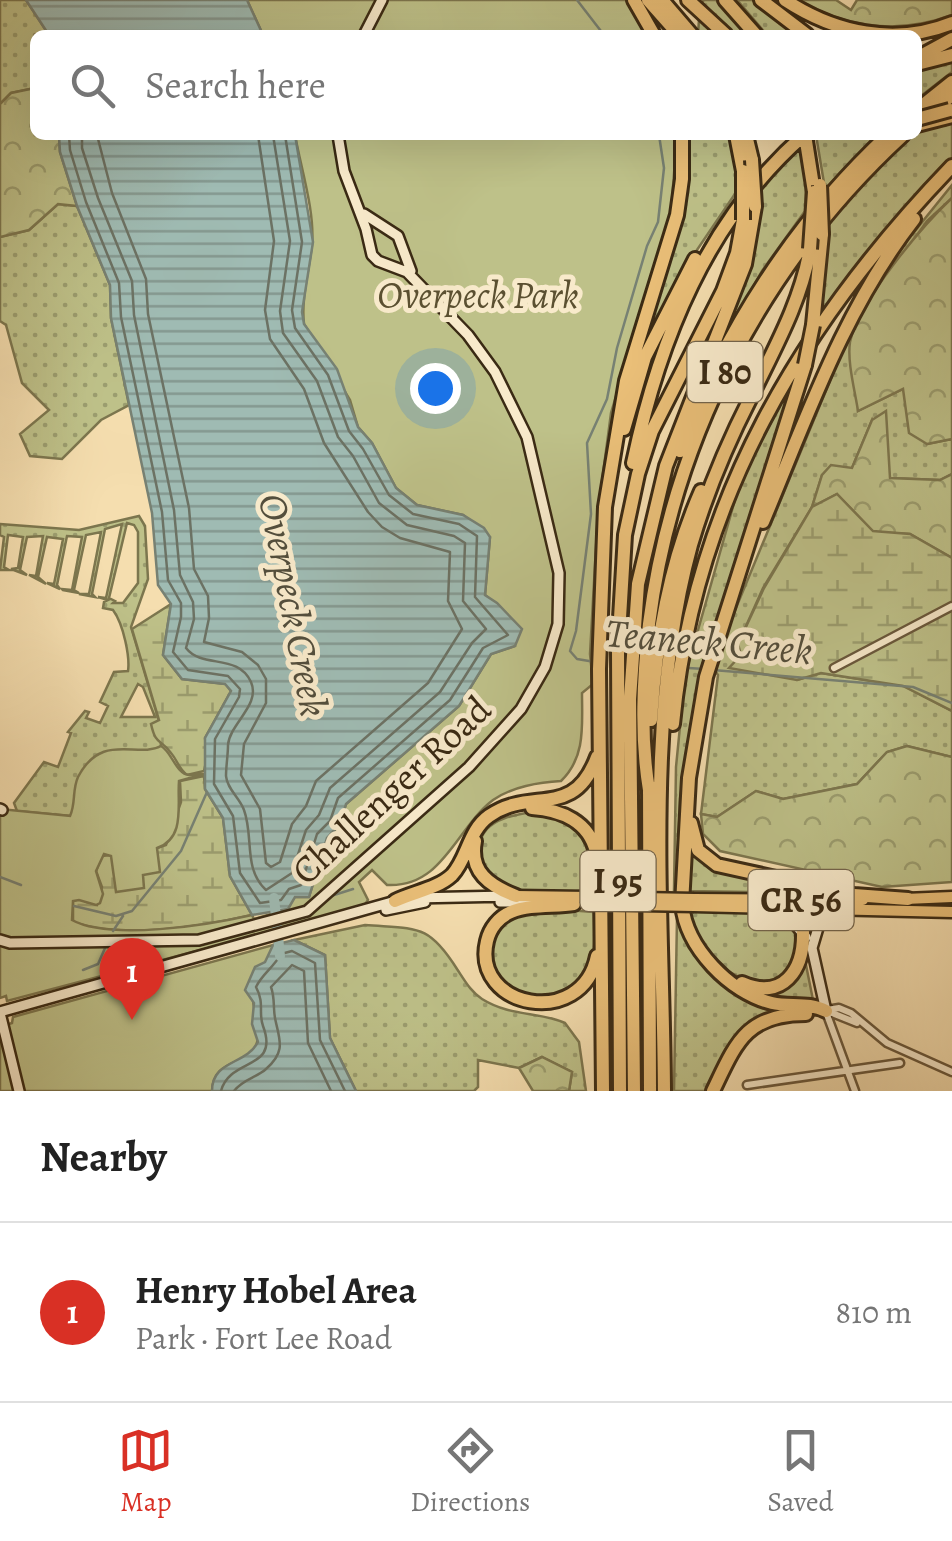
<!DOCTYPE html>
<meta charset="utf-8">
<style>
:root{--surface:#fff;--page:#f6f6f6;--text:#222;--muted:#767676;--line:#e0e0e0;--accent:#d93025}
body{margin:0;font-family:Alegreya,serif;background:var(--page);color:var(--text)}
.you{position:absolute;left:435px;top:388px;width:35px;height:35px;margin:-25px;border:8px solid #fff;border-radius:50%;background:#1a73e8;box-shadow:0 0 0 15px #1a73e833}
.badge{display:grid;place-items:center;width:65px;height:65px;border-radius:50%;background:var(--accent);color:#fff;font-size:32px;font-weight:700}
.pin{position:absolute;translate:-50% -82px;filter:drop-shadow(0 2px 5px #0008)}
.pin::after{content:'';position:absolute;top:52px;width:35px;height:30px;background:inherit;clip-path:polygon(0 0,100% 0,50% 100%)}
.list{margin:0;padding:0;list-style:none}
h2{display:flex;justify-content:space-between;align-items:center;height:130px;margin:0;padding:0 40px;font-size:42px}
h2 small{font-size:32px;font-weight:400;color:var(--muted)}
.list li{display:grid;grid-template-columns:65px 1fr auto;gap:30px;align-items:center;box-sizing:border-box;height:180px;padding:0 40px;border-top:2px solid var(--line)}
.list b{display:block;font-size:38px;white-space:nowrap}
.list p{margin:0;font-size:32px;white-space:nowrap;color:var(--muted)}
.list em{font-size:32px;font-style:normal;color:var(--muted)}
.icon{flex:none;width:55px;height:55px;fill:none;stroke:currentColor;stroke-width:2;stroke-linecap:round;stroke-linejoin:round}
.map{position:relative;flex:none;width:952px;height:1091px;overflow:hidden}
.search{position:absolute;background:var(--surface);box-shadow:0 10px 40px #0002;left:30px;right:30px;top:30px;height:110px;display:flex;align-items:center;gap:25px;box-sizing:border-box;padding:0 35px;border-radius:15px;color:var(--muted);font-size:38px}
.sheet{height:310px;background:var(--surface)}
nav{display:flex;justify-content:space-around;align-items:center;box-sizing:border-box;height:140px;border-top:2px solid var(--line);background:var(--surface);font-size:28px;color:var(--muted)}
nav a{display:grid;justify-items:center;gap:5px}
nav .on{color:var(--accent)}
.map>svg:first-child{display:block}
.grass{fill:url(#grass-dots);stroke:#7c764e;stroke-width:2.5;fill-rule:evenodd}
.forest{fill:url(#forest-crowns);stroke:#7c764e;stroke-width:2.5}
.wetland{fill:url(#wetland-marsh);stroke:#7c764e;stroke-width:2.5}
.green{fill:#bec189;stroke:#7c764e;stroke-width:2.5}
.water{fill:url(#water-rules);stroke:#778173;stroke-width:2.5}
.lines{fill:none;stroke-linecap:round;stroke-linejoin:round}
.shore{stroke:#6c7264;stroke-width:2.5}
.stream{stroke:#778173;stroke-width:2.5}
.river{stroke:#9fbbb3;stroke-width:10}
.street-casing{stroke:#69573b;stroke-width:11}
.secondary-casing{stroke:#3a2a14;stroke-width:14}
.primary-casing{stroke:#3a2a14;stroke-width:15}
.highway-casing{stroke:#3a2a14;stroke-width:18}
.street{stroke:#f8eacb;stroke-width:6}
.secondary{stroke:#f8eacb;stroke-width:9}
.primary{stroke:#eabf78;stroke-width:10}
.highway{stroke:#eabf78;stroke-width:12}
.primary-bridge-casing{stroke:#3a2a14;stroke-width:15;stroke-linecap:butt}
.highway-bridge-casing{stroke:#3a2a14;stroke-width:18;stroke-linecap:butt}
.primary-bridge{stroke:#eabf78;stroke-width:10}
.highway-bridge{stroke:#eabf78;stroke-width:12}
.labels{text-anchor:middle;stroke-width:10;stroke-linejoin:round;paint-order:stroke}
.shield{fill:#f8eacb;stroke:#73644b;stroke-width:2.5}
.shield-label{font-size:35px;font-weight:bold;fill:#3a2a14}
.park-label{font-size:38px;font-style:italic;fill:#5b5031;stroke:#f8eacb}
.street-label{font-size:38px;fill:#3a2a14;stroke:#f8eacb}
.water-label{font-size:40px;font-style:italic;fill:#534e3c;stroke:#f8eacb}
</style>
<div class="map">
<svg width="952" height="1091" viewBox="0 0 952 1091">
<defs>
<pattern id="grass-dots" width="8" height="8" patternUnits="userSpaceOnUse" patternTransform="scale(2.5)"><rect width="8" height="8" fill="#bec189"/><path d="M2 2h.1M6 6h.1" fill="none" stroke="#9b9d6f" stroke-width="1.8" stroke-linecap="round"/></pattern>
<pattern id="forest-crowns" width="20" height="18" patternUnits="userSpaceOnUse" patternTransform="scale(2.5)"><rect width="20" height="18" fill="#bec189"/><path d="M2 6a3 3 0 1 1 6 0M12 15a3 3 0 1 1 6 0" fill="none" stroke="#9b9d6f"/></pattern>
<pattern id="wetland-marsh" width="20" height="14" patternUnits="userSpaceOnUse" patternTransform="scale(2.5)"><rect width="20" height="14" fill="#bec189"/><path d="M1 5h8M5 5V1M11 12h8M15 12V8" fill="none" stroke="#9b9d6f"/></pattern>
<pattern id="water-rules" width="6" height="5" patternUnits="userSpaceOnUse" patternTransform="scale(2.5)"><rect width="6" height="5" fill="#9fbbb3"/><path d="M0 2.5h6" fill="none" stroke="#839890"/></pattern>
</defs>
<rect width="100%" height="100%" fill="#f5deaf"/>
<filter id="stains"><feTurbulence type="fractalNoise" baseFrequency=".002" numOctaves="4"/><feColorMatrix values="0 0 0 0 .2 0 0 0 0 .09 0 0 0 0 .02 0 0 0 .5 -.17"/></filter>
<radialGradient id="worn" r=".72"><stop offset=".6" stop-color="#630" stop-opacity="0"/><stop offset="1" stop-color="#630" stop-opacity=".3"/></radialGradient>
<path class="grass" d="M0,0H26L49,35H35V88L11,93L0,104Z
M704,0H716L747,35H698L700,4Z
M737,0H754L799,35H767Z
M952,58V72L917,99V69Z
M952,122V160L891,225L822,312L827,224L887,159L919,130Z
M688,135H730L739,188L697,250L648,343L640,340L688,193Z
M816,135H876L825,189Z
M800,144L806,175L805,211L762,271L711,361L760,201L761,186Z
M952,185V198L927,221L860,315L858,411L903,389L927,444L952,439V474L940,480L890,478L872,420L852,468L822,475L812,507L763,588L738,644L797,680L821,673L904,686L952,711V757L907,746L887,752L857,784L783,799L756,791L717,817L701,814L718,675L712,666L868,289Z
M58,204L77,206L110,285L111,318L129,405L101,420L62,459L30,456L20,434L49,410L22,383L6,325L0,321V237L29,230Z
M793,380L702,666L680,798L677,889L674,890L676,767L685,676L740,482Z
M139,516L145,526L148,579L131,627L159,721L161,746L75,810L72,816L17,811L14,803L44,762L58,767L71,733L68,732L85,711L89,712L86,718L100,723L108,706L100,702L114,672L128,671C130,658 124,625 113,610L103,608L104,602L108,600L98,597L106,598L122,524L105,529L92,594L95,597L79,594H89L101,532L86,535L74,590L79,593L63,590L62,589L72,590L82,537L67,536L57,585L60,589L47,583L54,584L63,539L47,537L38,577L46,584L29,575L36,576L43,536L27,537L20,570L27,575L11,569L18,568L23,537L8,535L4,567L9,570H0L4,537L0,535V524L79,530ZM127,523L134,525L138,532V583L123,603H113L115,601L109,598ZM138,684L143,687L155,717H121Z
M531,812C586,822 594,837 593,890C568,891 538,897 514,890C489,883 466,853 487,829C498,817 517,815 531,812Z
M687,837L697,855L815,893L688,891Z
M567,910L594,912C594,929 596,949 590,965C569,1019 481,1001 492,944C494,932 501,920 514,915C529,909 551,911 567,910Z
M686,912C715,911 750,908 778,918C843,940 750,1054 686,912Z
M677,918L689,948L721,979L784,1010C733,1026 730,1047 707,1091H674Z
M365,925C417,929 428,923 457,969C465,981 471,992 482,999C511,1017 538,1011 565,1023L579,1042L586,1091H569L572,1072L542,1057L519,1068L478,1060V1087L474,1091H356L330,1038L325,955L294,940Z
M806,965L813,1000L776,1001L760,991L791,980Z"/>
<path class="forest" d="M798,0H836L851,10L857,0H952V15C898,35 847,28 798,0Z
M35,88V135H59L60,152L77,206L58,204L29,230L0,237V104L11,93Z
M952,198V439L927,444L909,433L903,389L858,411C855,391 847,362 850,342C858,302 922,226 952,198Z
M886,411L890,478L940,480L952,474V558L910,534L873,532L837,494L812,507L822,475L831,465L852,468L872,420Z
M907,746L952,757V882L882,887L720,851L703,834L701,814L717,817L756,791L783,799L857,784L887,752Z
M542,1057L572,1072L569,1091H533L519,1068Z"/>
<path class="wetland" d="M837,494L873,531L910,534L952,558V711L903,686L821,673L797,680L729,668L741,655L738,644L764,588L812,507Z
M171,604L163,655L182,679L226,684L231,691L205,738L207,757L204,771L187,775C178,768 178,761 171,753C160,738 156,746 151,724L159,720L132,629Z
M204,776L205,789L223,818L230,876L252,915C200,927 123,939 73,922V901L79,899L97,905L102,887L96,871L102,856L111,855L143,875L157,848L166,845L181,802L180,781Z"/>
<path class="green" d="M247,0H626L648,35H263Z
M295,135H677L671,212L611,413L598,511L590,654L593,684L582,693C582,725 586,757 561,781C540,782 511,787 493,800C456,828 443,888 387,885L372,870L359,882L368,900L363,907L7,1001L6,996L0,998V809L70,816C76,803 72,790 78,777C102,731 137,759 161,746C172,752 176,774 189,775C194,775 199,773 204,774L179,781C177,804 186,838 157,848L160,872L143,875L144,888L116,892L111,856L104,854L96,871L103,894L100,903L96,905L79,900L73,901L72,920C110,941 208,925 252,915L254,919L288,909L294,897H309L327,838L340,824L346,804L459,706L491,654L515,646C512,620 503,611 485,595L490,537L463,515L417,505L396,488L372,443L358,427L350,400L304,324C301,299 309,271 312,245C315,211 301,169 295,135Z
M273,945C268,963 256,975 253,996C252,1012 265,1036 253,1050C241,1065 213,1061 212,1091H0V1027L12,1023L13,1017Z"/>
<path class="water" d="M26,0H247L263,35H49Z
M59,135H295L313,242L302,312L304,324L337,369L358,427L372,443L396,488L417,505L463,515L484,528L490,537L485,595L497,603L522,629L515,646L491,654L459,706L346,804L340,824L327,838L309,897H295L288,909L252,915L230,876L223,818L205,789V738L231,691L225,684L182,679L163,655L171,604L158,585L152,513L111,318L110,285L77,206L60,152Z
M294,940L325,955L330,1038L356,1091H212C212,1060 246,1065 258,1042L252,1024L254,1003L245,990L255,967L265,962L273,945Z"/>
<g class="lines">
<path class="shore" d="M69,135L70,150L86,202L119,283L121,317L162,512L168,580L181,603V617L173,652L188,670L228,676L240,689L239,697L215,739L214,784L233,816L240,873L260,903L281,900L289,889L301,885L317,834L330,821L338,798L450,700L483,648L508,635L475,597L477,536L459,524L413,514L389,495L363,449L349,431L328,375L295,328L292,310L302,242L285,135
M82,135V148L98,198L132,281L134,315L174,510L180,575L193,602L194,619L186,648C202,669 238,653 251,682C261,705 230,723 228,745C228,755 226,766 226,776C227,789 240,798 244,810C254,837 243,869 266,890L292,873L306,830L319,815L330,788L440,692L472,643L486,629L463,601L465,543L454,536L407,525L379,503L353,456L338,437L317,381L283,333L280,311L290,241L273,135
M97,135L112,193L146,279L148,314L189,508L194,569L208,596L209,618L204,642L242,652L258,665L266,679V703L244,744L241,775L260,809L266,863L271,867L280,862L292,824L306,806L316,781L428,683L462,629L448,601L450,552L400,538L382,527L368,512L324,443L304,389L270,339L265,310L274,241L258,135
M221,1091C230,1057 280,1071 263,1026C258,1012 265,1004 256,987C262,974 274,967 281,954L292,951L315,963L320,1040L345,1091
M234,1091C243,1079 256,1078 266,1069C287,1051 279,1039 275,1018C273,1007 275,998 271,987L292,965L304,971L308,1043L331,1091"/>
<path class="stream" d="M577,0L604,35
M595,662L577,659L570,651L576,631L591,514L587,443L607,399L617,348L647,246L658,222L664,168L659,135
M688,668L705,669
M713,670L913,687L952,703
M0,877L21,885
M331,896L353,889
M74,906L116,916L132,911L181,851L207,792
M113,931L123,916
M83,970L98,964L105,948"/>
<path class="river" d="M274,898L280,956"/>
<defs>
<path id="street" d="M834,668L952,606
M827,1010L839,1008L851,1013L887,1043L952,1072
M827,1011L857,1023
M826,1012L855,1091
M747,1085L900,1063"/>
<path id="secondary" d="M364,35L382,0
M364,214L398,236L411,271
M0,809L2,810
M414,898L508,896
M500,902H535
M386,910L425,902
M766,911L791,920L806,937
M0,940L10,943L199,940L307,911L469,767L521,709L545,667L558,624L559,573L527,437L495,372L468,335L407,272L378,261L372,255L366,229L344,171L338,135
M826,1011L812,948L820,921L842,913
M0,1012L399,900
M0,1013L19,1091"/>
<path id="primary" d="M516,896L588,897
M694,899L863,900
M905,899L952,897
M694,906L952,912"/>
<path id="highway" d="M634,0L654,35
M648,0L679,35
M662,0L692,35
M688,0L726,35
M725,0L756,35
M761,0L807,35
M785,0C835,33 895,46 952,23
M917,58L952,39
M917,64L952,55
M917,110L952,82
M923,118L952,95
M917,125L952,116
M736,135L743,171
M746,135L752,160
M805,135L814,192
M813,325L822,234
M805,365L706,677L689,778L682,904C686,948 730,993 772,1003C790,1007 809,1002 826,1011
M624,429L645,357L695,259
M680,451C724,331 795,222 888,135
M633,463C659,340 707,220 804,135
M763,522C807,417 844,309 914,219
M651,720C656,641 669,564 701,491
M673,724C694,502 800,324 952,166
M649,785L650,1091
M649,790C640,735 643,679 649,624C673,436 764,263 903,135
M532,808C562,810 589,822 596,852
M691,823L698,850L717,865L854,895L908,899
M475,841C469,872 490,886 516,896
M395,901C413,892 437,889 452,875C468,858 468,831 489,816C532,786 573,821 597,757
M574,904C554,907 530,904 511,912C499,917 490,928 487,941C471,1008 582,1030 597,956
M742,983C783,1001 804,970 803,932
M603,1091L599,669L605,507L626,381L677,215L682,179V135
M620,1091L618,651L625,535L638,474L652,431L723,291L737,253L743,220
M634,1091L630,699L638,584L666,466L745,264L755,206
M664,1091C663,916 644,715 691,545C706,494 727,444 751,397C774,349 801,302 810,249
M713,1091C736,1043 746,1014 806,1014"/>
</defs>
<use href="#street" class="street-casing"/>
<use href="#secondary" class="secondary-casing"/>
<use href="#primary" class="primary-casing"/>
<use href="#highway" class="highway-casing"/>
<use href="#street" class="street"/>
<use href="#secondary" class="secondary"/>
<use href="#primary" class="primary"/>
<use href="#highway" class="highway"/>
<defs>
<path id="primary-bridge" d="M588,897L694,899
M588,904L694,906"/>
<path id="highway-bridge" d="M917,119L950,110
M752,160L755,206
M743,171V220
M820,185L822,234
M810,249L814,192
M805,365L813,325"/>
</defs>
<use href="#primary-bridge" class="primary-bridge-casing"/>
<use href="#highway-bridge" class="highway-bridge-casing"/>
<use href="#primary-bridge" class="primary-bridge"/>
<use href="#highway-bridge" class="highway-bridge"/>
</g>
<g class="labels">
<g class="shield">
<rect x="687.5" y="342" width="75" height="60" rx="8"/>
<rect x="580.5" y="851" width="75" height="60" rx="8"/>
<rect x="748.5" y="870" width="105" height="60" rx="8"/>
</g>
<g class="shield-label">
<text x="725" y="384">I 80</text>
<text x="618" y="893">I 95</text>
<text x="801" y="912">CR 56</text>
</g>
<g class="park-label">
<text x="478" y="308">Overpeck Park</text>
</g>
<g class="street-label">
<text transform="translate(391 790) rotate(-43)" y="13">Challenger Road</text>
</g>
<g class="water-label">
<text transform="translate(294 605) rotate(79)" y="14">Overpeck Creek</text>
<text transform="translate(709 641) rotate(5)" y="14">Teaneck Creek</text>
</g>
</g>
<rect width="100%" height="100%" filter="url(#stains)"/>
<rect width="100%" height="100%" fill="url(#worn)"/>
</svg>
<div class="you"></div>
<div class="pin badge" style="left:132px;top:1020px">1</div>
<div class="search"><svg class="icon" aria-label="search" viewBox="0 0 24 24"><circle cx="10" cy="10" r="6"/><path d="M15 15l6 6"/></svg>Search here</div>
</div>
<section class="sheet">
<h2>Nearby<small></small></h2>
<ul class="list">
<li><span class="badge">1</span><div><b>Henry Hobel Area</b><p>Park · Fort Lee Road</p></div><em>810 m</em></li>
</ul>
</section>
<nav>
<a class="on"><svg class="icon" aria-label="map" viewBox="0 0 24 24"><path d="M3 6l6-2 6 2 6-2v14l-6 2-6-2-6 2zM9 4v14M15 6v14"/></svg>Map</a>
<a><svg class="icon" aria-label="directions" viewBox="0 0 24 24"><path d="M12 3l9 9-9 9-9-9zM9 14v-3h6M13 9l2 2-2 2"/></svg>Directions</a>
<a><svg class="icon" aria-label="saved" viewBox="0 0 24 24"><path d="M7 4h10v16l-5-4-5 4z"/></svg>Saved</a>
</nav>
